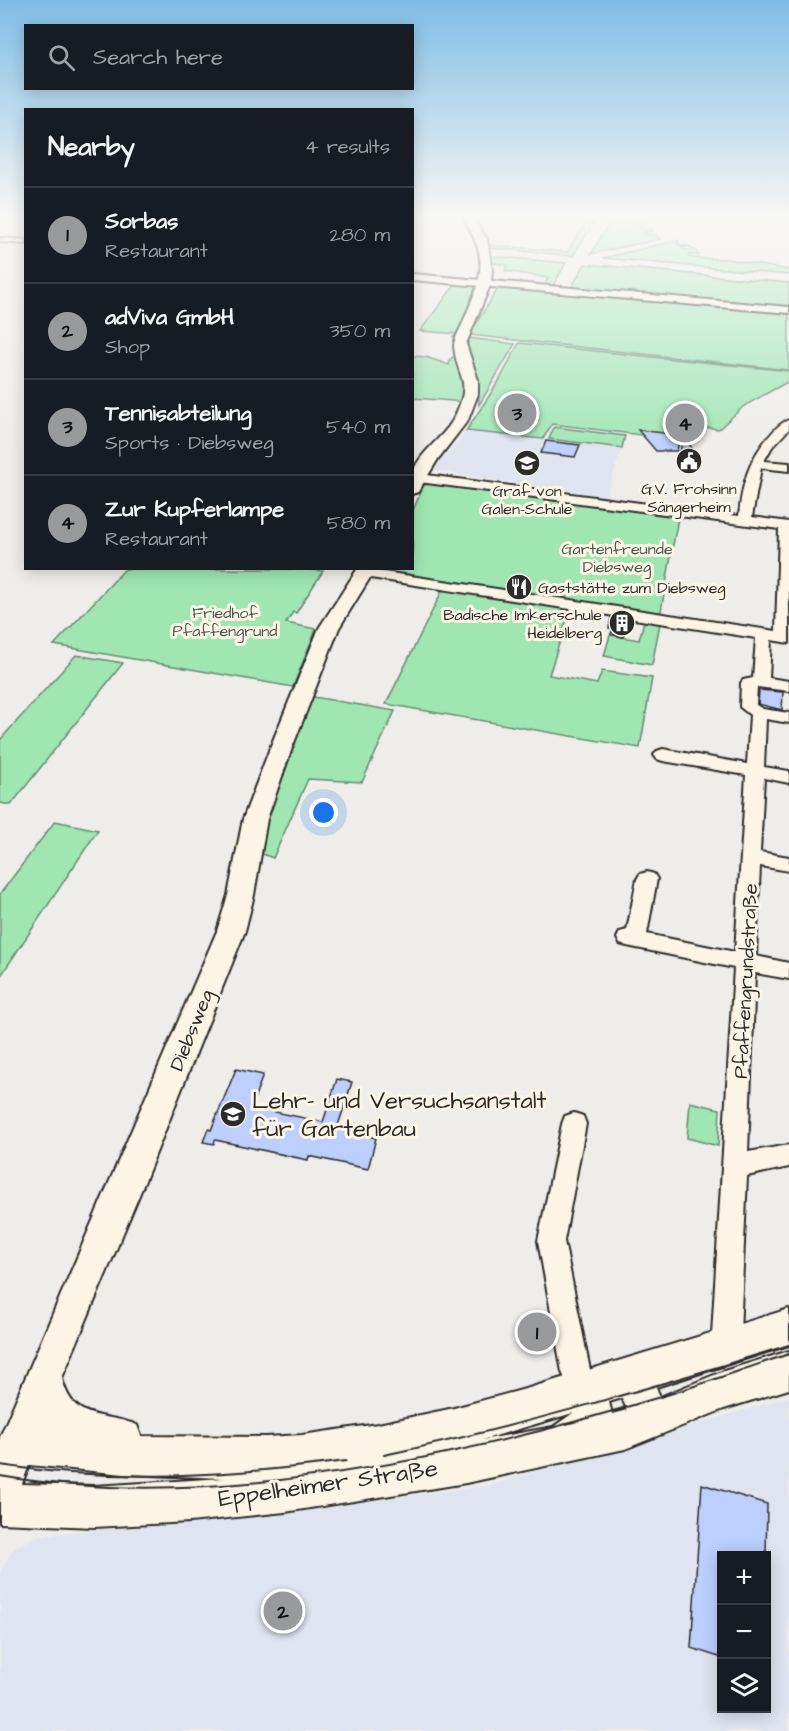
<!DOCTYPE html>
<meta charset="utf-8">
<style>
:root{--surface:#171b24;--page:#242831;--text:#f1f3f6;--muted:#9ea1a6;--line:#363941;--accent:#98999b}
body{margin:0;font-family:"Architects Daughter",sans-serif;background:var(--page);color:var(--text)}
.controls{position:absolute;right:18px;bottom:18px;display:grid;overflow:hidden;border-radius:0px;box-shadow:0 3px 15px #0003}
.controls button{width:54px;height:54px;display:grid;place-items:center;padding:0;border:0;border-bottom:2px solid var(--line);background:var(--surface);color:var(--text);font:30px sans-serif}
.you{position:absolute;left:324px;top:813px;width:21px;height:21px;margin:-15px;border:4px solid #fff;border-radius:50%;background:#1a73e8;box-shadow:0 0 0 9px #1a73e833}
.badge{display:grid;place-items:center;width:39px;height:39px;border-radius:50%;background:var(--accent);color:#111;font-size:20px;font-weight:700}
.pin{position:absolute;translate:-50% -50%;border:3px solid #fff;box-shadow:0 2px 6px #0006}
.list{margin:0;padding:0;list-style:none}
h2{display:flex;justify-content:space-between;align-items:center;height:78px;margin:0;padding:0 24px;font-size:26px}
h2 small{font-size:20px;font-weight:400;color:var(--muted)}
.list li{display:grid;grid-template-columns:39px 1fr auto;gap:18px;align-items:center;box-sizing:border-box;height:96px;padding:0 24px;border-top:2px solid var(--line)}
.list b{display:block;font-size:22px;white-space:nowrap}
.list p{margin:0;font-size:20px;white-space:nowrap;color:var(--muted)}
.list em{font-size:20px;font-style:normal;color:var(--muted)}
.icon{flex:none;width:33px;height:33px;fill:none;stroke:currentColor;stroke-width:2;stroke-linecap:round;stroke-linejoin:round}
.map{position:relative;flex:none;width:789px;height:1731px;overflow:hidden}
.search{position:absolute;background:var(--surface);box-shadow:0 3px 15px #0003;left:24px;top:24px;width:390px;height:66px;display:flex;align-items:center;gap:15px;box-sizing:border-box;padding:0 21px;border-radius:0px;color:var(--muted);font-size:22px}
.panel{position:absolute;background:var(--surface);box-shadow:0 3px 15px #0003;left:24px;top:108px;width:390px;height:462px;border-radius:0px}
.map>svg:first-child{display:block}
.built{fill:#e0e4f0;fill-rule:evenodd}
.green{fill:#9fe6b3;stroke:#65886f;stroke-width:1.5}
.building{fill:#bccfff;stroke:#2b2b2b;stroke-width:1.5}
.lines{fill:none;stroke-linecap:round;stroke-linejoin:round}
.minor-casing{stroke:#2b2b2b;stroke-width:4}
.major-casing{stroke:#2b2b2b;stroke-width:4}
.minor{fill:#fcf5e5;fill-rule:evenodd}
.major{fill:#fcf5e5;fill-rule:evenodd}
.tram{stroke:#2b2b2b;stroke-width:2}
.labels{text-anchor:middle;stroke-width:6;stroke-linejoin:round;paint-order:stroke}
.far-poi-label{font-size:16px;fill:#2b2b2b;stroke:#fcf5e5}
.far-park-label{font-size:16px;fill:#485a4d;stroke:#fcf5e5}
.street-label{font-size:20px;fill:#2b2b2b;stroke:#fcf5e5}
.near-poi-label{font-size:24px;fill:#2b2b2b;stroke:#fcf5e5;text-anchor:start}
.near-street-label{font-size:24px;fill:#2b2b2b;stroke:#fcf5e5}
</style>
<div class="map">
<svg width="789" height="1731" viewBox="0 0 789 1731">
<rect width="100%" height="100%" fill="#efedea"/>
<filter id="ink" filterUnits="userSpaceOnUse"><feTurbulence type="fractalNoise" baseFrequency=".0167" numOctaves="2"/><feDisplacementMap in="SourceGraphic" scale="12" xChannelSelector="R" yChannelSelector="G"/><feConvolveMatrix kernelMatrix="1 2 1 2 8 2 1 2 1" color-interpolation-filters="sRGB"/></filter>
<g filter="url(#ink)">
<path class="built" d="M466,431L549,439L622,448L606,497L437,471L434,468Z
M789,1397V1731H0V1572L13,1549L36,1536L269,1513L487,1486ZM722,1556H766V1708H722Z"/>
<path class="green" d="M589,218H597L573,256L490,248V245L567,252Z
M612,218H639L648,226H639L640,229H652L654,231L644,232L646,235H657L660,239L591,254Z
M675,241H679L677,244L692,247H682L684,250H695L699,255H688L691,258L727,259L789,270V275L603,258Z
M491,256L566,263L553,286L571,288L585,264L789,283V310L543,287L548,278L505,271L507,265L493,263Z
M457,282L480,285L459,334L420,331Z
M499,287L789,313V370L469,335Z
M452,336L458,338L465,374V402L413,398L412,356L426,357L449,365L450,359L456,355L454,347L456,338Z
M469,338L515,344L479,405L478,384L467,347Z
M519,343L789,371V381L744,406L719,429L703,427V420H697L696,409L691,427L680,435L642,431L641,435L552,424L543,439L466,431L499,381Z
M554,427L625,436L622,448L549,439Z
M434,483L679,513L660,616L386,575L379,571L380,569L412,568L413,510L424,485Z
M304,569L323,571L296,613L293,612L286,623L316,629L293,687L54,645L125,569Z
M443,589L571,607L549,675L597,684L602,671L652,678L640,748L386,704Z
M644,621L660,623L652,665L604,656L610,635L639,640Z
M76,655L123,663L11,805L0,803V740Z
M308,696L395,711L362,782L308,779L273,858L257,852L254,846Z
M55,821L98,830L0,977V894Z
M690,1102L720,1109L718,1146L687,1138Z"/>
<path class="building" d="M638,430L680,435L677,451H656Z
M683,434L696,455V463L679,461Z
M546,441L580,445L575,457L541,453Z
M611,618L627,620L623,637L611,634L613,629L609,628Z
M759,690L783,692L782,710L758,704Z
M236,1069L263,1075L251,1107L323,1122L337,1079L352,1082L337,1129L376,1138L368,1169L309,1156L308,1160L215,1140L214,1144L203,1142L208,1129L211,1130Z
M702,1484L767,1504L766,1556H722V1658L691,1648Z"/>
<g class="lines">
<defs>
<path id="minor" d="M0,238L26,240V244L0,242Z
M412,274L789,307V313L412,280Z
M789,420V429L772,447L764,461L789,463V471L761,468L752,517L789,522V643L771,640L769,678L789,681V691L757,687L756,705L763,709L789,713V723L766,719L764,767L789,771V783L764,778L760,852L789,857V871L760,866L756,956L789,963V979L755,973L748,1152L789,1145V1167L747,1176L740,1333L745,1345L741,1355L731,1359L721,1355L712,1334L734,968L627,946L620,944L617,938L620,932L627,930L637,879L640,874L647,872L654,874L657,879L647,934L735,952L746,775L663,761L657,759L654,755L657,751L663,749L747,764L750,715L740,707L741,683L743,680L753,678L756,638L364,577L357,573L364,569L776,631L779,529L419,482L413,478L419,474L739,516C742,484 749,458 771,434C776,428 782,422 789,420Z
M574,1113L583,1116L586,1124L564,1241L590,1370L600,1391L595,1401L585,1406L575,1401L562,1372L538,1241L562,1124L565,1116Z"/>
<path id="major" d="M463,218H473L487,239L492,269L491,283L466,344L478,380V394L468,420L438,459L418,492L412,494C412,488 411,481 412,475C418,452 446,437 455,416C473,378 457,380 454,346C454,340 459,331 462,325C480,280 492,262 463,218Z
M358,568H376L339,628L292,748L267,819L254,895L245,931L140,1193L62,1378C73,1424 103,1411 137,1425L141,1436L266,1437L302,1435L378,1424L454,1408L529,1388L789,1309V1345L656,1387L660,1397L724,1371L789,1351V1389L724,1409L625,1449L466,1483L285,1512L190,1522L94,1527L0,1523V1437L217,931L228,895L243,819L270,748L319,628ZM622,1398L627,1410L612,1414L609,1402ZM573,1413L553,1427L482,1440ZM29,1465L124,1474L224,1478L94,1486L22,1484Z"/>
</defs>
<use href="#minor" class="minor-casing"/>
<use href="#major" class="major-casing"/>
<use href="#minor" class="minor"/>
<use href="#major" class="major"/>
<path class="tram" d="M384,1455C521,1426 655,1387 789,1345
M0,1465C116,1483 230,1476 346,1461
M0,1476C210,1512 458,1459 660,1397C703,1384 746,1368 789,1354"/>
</g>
</g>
<linearGradient id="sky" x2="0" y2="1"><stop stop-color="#7fbde6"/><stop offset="0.47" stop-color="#f8f7f6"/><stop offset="1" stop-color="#f8f7f6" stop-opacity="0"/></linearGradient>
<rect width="789" height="460" fill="url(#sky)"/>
<defs>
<symbol id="civic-disc" viewBox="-11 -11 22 22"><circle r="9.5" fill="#2b2b2b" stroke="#fcf5e5"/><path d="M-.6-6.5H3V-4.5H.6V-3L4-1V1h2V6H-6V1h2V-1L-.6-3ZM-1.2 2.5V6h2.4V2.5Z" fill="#fff"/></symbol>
<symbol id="school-disc" viewBox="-11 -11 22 22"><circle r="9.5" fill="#2b2b2b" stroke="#fcf5e5"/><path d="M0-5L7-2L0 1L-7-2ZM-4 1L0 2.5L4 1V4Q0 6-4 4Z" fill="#fff"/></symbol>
<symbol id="restaurant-disc" viewBox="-11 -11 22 22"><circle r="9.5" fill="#2b2b2b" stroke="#fcf5e5"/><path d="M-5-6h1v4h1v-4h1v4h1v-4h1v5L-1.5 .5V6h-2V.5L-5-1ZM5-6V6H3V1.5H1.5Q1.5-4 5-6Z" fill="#fff"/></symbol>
<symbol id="building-disc" viewBox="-11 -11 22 22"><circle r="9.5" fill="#2b2b2b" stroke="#fcf5e5"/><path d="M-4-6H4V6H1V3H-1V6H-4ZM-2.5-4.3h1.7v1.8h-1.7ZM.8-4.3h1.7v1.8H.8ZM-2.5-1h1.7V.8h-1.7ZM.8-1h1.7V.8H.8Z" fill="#fff"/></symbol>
<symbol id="university-disc" viewBox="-11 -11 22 22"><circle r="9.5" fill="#2b2b2b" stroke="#fcf5e5"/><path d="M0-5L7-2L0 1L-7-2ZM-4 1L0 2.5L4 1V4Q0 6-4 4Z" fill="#fff"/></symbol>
</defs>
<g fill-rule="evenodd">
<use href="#civic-disc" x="674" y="446" width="30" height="30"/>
<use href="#school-disc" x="512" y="448" width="30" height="30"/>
<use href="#restaurant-disc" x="504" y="572" width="30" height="30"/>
<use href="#building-disc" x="607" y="608" width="30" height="30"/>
<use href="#university-disc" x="218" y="1099" width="30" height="30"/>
</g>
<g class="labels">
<g class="far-poi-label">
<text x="689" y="494">G.V. Frohsinn<tspan x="689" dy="18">Sängerheim</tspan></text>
<text x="527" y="496">Graf von<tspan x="527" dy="18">Galen-Schule</tspan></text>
<text x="538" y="593" text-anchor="start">Gaststätte zum Diebsweg</text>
<text x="602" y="620" text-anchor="end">Badische Imkerschule<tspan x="602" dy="18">Heidelberg</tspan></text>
</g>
<g class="far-park-label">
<text x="617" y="554">Gartenfreunde<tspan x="617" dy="18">Diebsweg</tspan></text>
<text x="225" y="618">Friedhof<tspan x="225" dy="18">Pfaffengrund</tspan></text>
</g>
<g class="street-label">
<text transform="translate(745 981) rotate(-87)" y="7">Pfaffengrundstraße</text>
<text transform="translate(191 1030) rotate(-68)" y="7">Diebsweg</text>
</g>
<g class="near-poi-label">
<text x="252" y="1108">Lehr- und Versuchsanstalt<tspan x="252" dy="28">für Gartenbau</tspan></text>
</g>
<g class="near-street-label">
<text transform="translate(328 1483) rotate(-8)" y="8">Eppelheimer Straße</text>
</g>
</g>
</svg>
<div class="controls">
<button>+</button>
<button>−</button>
<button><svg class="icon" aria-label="layers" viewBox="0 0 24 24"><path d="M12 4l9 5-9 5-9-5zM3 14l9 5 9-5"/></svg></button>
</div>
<div class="you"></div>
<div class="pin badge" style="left:537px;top:1332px">1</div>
<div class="pin badge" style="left:283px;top:1611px">2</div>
<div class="pin badge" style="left:517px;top:413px">3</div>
<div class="pin badge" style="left:685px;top:423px">4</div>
<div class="search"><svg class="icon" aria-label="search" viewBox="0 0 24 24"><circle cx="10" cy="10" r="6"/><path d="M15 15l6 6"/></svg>Search here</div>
<section class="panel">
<h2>Nearby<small>4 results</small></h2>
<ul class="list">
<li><span class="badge">1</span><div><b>Sorbas</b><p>Restaurant</p></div><em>280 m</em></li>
<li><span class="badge">2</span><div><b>adViva GmbH</b><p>Shop</p></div><em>350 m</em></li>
<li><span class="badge">3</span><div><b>Tennisabteilung</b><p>Sports · Diebsweg</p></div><em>540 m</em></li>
<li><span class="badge">4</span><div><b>Zur Kupferlampe</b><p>Restaurant</p></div><em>580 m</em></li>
</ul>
</section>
</div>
